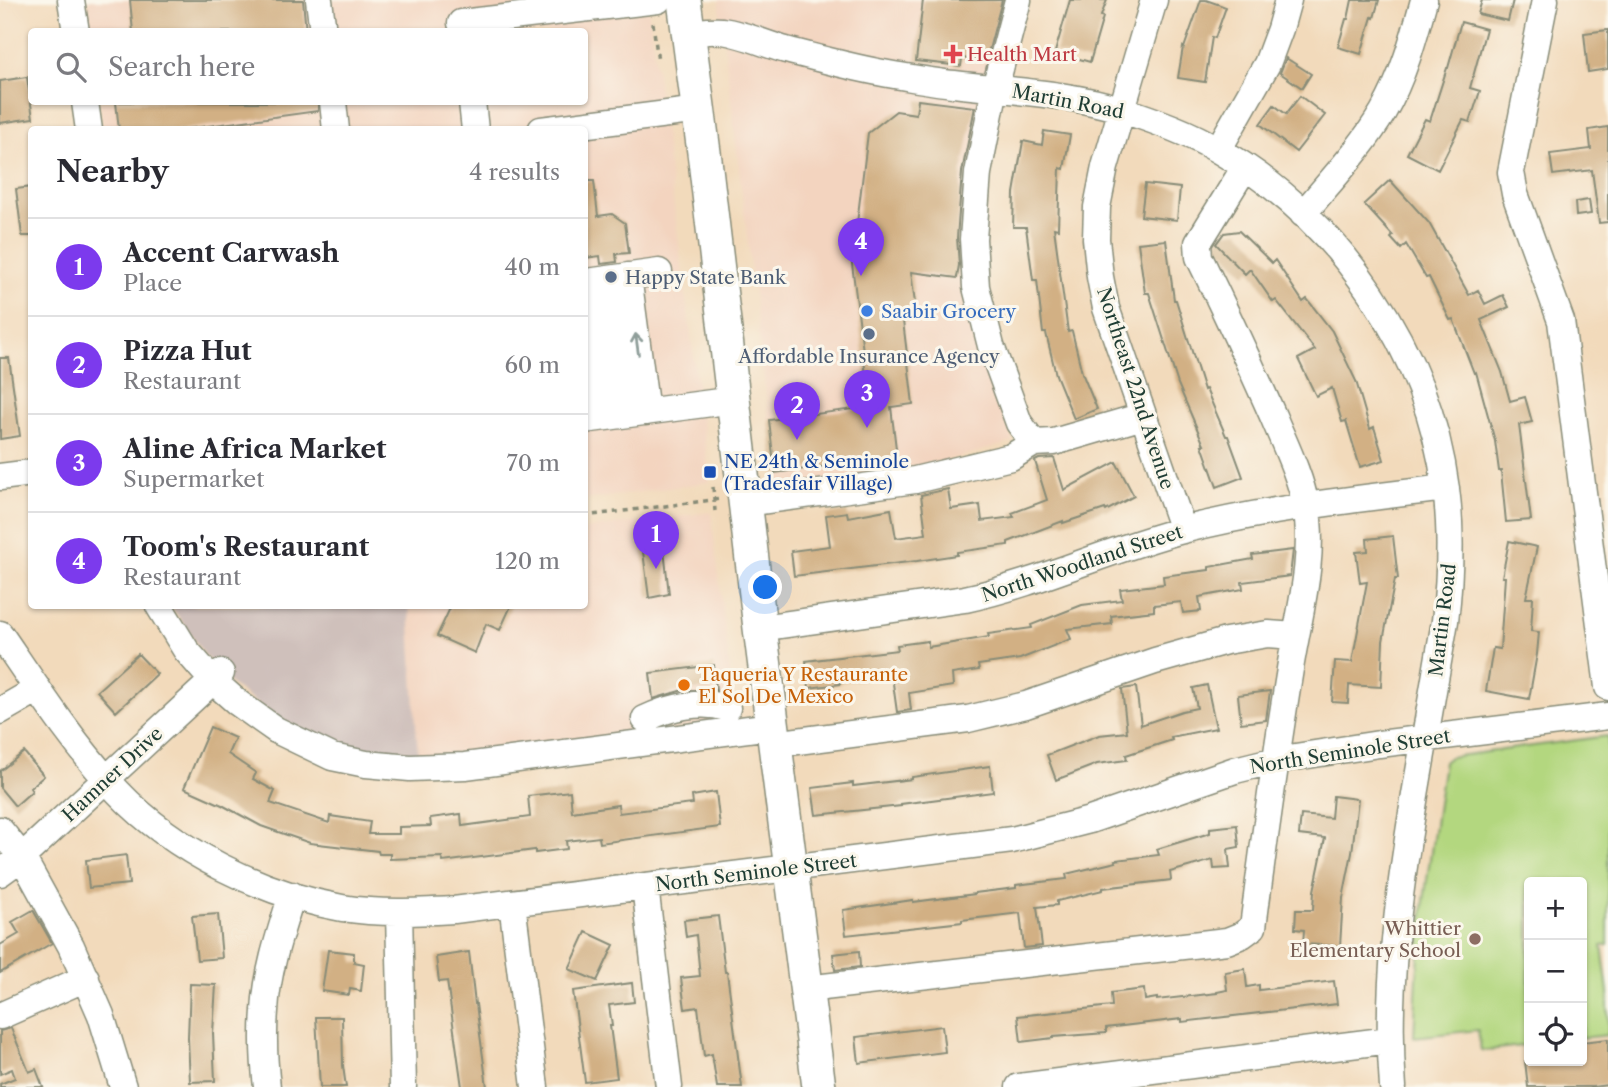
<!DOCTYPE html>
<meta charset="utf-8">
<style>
:root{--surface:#fff;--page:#f7f7f7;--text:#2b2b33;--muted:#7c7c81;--line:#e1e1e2;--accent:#7c3aed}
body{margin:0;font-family:"Libre Caslon Text",serif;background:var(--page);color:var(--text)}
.controls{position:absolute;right:21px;bottom:21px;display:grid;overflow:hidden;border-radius:7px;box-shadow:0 2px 5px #0004}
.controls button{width:63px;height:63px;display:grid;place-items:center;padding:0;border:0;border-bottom:2px solid var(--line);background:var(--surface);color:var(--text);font:35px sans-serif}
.you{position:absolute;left:766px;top:588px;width:24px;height:24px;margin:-18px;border:5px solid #fff;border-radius:50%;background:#1a73e8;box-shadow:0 0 0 10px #1a73e833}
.badge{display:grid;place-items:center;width:46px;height:46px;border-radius:50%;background:var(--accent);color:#fff;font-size:23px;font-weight:700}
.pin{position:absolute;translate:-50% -58px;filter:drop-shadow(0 2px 4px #0008)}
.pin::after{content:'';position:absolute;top:37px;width:24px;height:21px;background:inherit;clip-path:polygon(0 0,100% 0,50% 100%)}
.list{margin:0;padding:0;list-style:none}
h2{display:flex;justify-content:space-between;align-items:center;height:91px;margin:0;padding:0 28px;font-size:30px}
h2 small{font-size:23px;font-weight:400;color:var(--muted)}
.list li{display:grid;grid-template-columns:46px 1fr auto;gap:21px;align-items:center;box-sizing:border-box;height:98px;padding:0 28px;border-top:2px solid var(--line)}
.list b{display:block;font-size:26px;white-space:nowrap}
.list p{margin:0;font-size:23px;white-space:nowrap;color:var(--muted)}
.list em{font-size:23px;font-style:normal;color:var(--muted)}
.icon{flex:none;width:38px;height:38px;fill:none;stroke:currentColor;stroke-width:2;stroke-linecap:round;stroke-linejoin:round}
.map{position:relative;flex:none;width:1608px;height:1087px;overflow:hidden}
.search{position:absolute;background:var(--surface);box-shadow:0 2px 5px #0004;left:28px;top:28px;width:560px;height:77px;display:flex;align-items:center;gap:18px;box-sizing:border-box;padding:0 24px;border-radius:7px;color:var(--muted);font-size:26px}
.panel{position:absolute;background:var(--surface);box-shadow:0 2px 5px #0004;left:28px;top:126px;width:560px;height:483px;border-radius:7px}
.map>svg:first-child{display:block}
.built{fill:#f3d4bf}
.industrial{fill:#cfc0bb}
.green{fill:#b3d77f;stroke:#698a5a;stroke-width:2}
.building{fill:#d2b084}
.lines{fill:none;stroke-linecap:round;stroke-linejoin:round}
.minor-casing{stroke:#888c78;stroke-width:29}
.major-casing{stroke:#888c78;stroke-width:36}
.path{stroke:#888c78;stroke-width:3.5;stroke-dasharray:5 5;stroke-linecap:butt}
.minor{stroke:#fff;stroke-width:26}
.major{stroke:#fff;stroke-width:33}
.oneway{stroke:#8f9e9a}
.health-dot{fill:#e0444e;stroke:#fbf7ec;stroke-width:2.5}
.service-dot{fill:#5c6f8a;stroke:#fbf7ec;stroke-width:2.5}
.shop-dot{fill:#3f7fe0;stroke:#fbf7ec;stroke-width:2.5}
.transit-dot{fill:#1a4fb4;stroke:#fbf7ec;stroke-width:2.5}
.food-dot{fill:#e8710a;stroke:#fbf7ec;stroke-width:2.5}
.education-dot{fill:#8d6e63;stroke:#fbf7ec;stroke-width:2.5}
.labels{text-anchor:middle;stroke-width:6;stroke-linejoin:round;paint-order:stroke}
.health-label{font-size:19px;fill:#be3a42;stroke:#fbf7ec;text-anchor:start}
.street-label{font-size:19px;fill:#1f3d34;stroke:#fbf7ec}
.service-label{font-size:19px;fill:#4e5e75;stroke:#fbf7ec;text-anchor:start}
.shop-label{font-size:19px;fill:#366cbe;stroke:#fbf7ec;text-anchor:start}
.transit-label{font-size:19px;fill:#164399;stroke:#fbf7ec;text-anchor:start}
.food-label{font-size:19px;fill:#c56008;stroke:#fbf7ec;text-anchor:start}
.education-label{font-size:19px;fill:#785e54;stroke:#fbf7ec;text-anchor:end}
</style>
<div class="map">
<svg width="1608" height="1087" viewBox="0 0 1608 1087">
<rect width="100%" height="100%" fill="#fbf7ec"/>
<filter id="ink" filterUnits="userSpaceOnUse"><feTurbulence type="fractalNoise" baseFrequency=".0143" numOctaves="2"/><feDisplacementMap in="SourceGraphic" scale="14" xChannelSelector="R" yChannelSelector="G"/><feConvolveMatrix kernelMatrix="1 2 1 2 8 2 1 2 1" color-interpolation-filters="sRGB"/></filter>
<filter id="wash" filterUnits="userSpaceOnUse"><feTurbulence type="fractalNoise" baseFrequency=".00686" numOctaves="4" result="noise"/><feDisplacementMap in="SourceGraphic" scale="28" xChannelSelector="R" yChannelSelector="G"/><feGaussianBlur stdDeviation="1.57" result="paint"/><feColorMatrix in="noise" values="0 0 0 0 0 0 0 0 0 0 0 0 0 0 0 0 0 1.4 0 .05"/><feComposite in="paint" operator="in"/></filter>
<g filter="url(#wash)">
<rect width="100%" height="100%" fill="#f2dabb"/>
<path class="built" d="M88,0H647L710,482L585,500L584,130L103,129L100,102H584V32L92,31Z
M719,0H1011L993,62L981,352L1013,442L912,470L777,489Z
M711,512L736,722L418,759L409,606H584L585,529Z"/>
<path class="industrial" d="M171,606H409L418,759L337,750L281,721L235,688L206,657Z"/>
<path class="green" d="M1608,736V945L1602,946L1608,992V1035L1582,1038V882H1529V1045L1481,1051L1478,1030L1414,1037L1417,978L1424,900L1444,762L1450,757Z"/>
<g id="blocks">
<path class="building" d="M130,0H303L306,32H133Z
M923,0H1002L986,61L962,58L961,66L916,61Z
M1070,0H1107L1101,16L1103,17L1090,62L1055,52Z
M1201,0H1206L1226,7L1215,38L1212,37L1205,82L1178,78L1183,47L1184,48Z
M1352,0H1379L1374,18L1372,17L1361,54L1338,47L1346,19H1348Z
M1482,0H1513L1508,21L1478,14Z
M1461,22L1486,29L1470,88L1480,91L1470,122L1463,120L1438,170L1407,154L1425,119L1430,121L1447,68H1448Z
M1608,30V69L1588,72L1584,33Z
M1286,58L1311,74L1302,88L1280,73Z
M27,77L33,118L0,123V81Z
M1300,96L1325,115L1296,152L1260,124L1274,105L1286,114Z
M918,100L975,107L962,172L957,238L959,265L957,278L911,272L917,319L903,321L913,404L891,407L897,457L775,473L769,420L870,407L852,264L868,133L896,111L916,114Z
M116,102H318V111L179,130H119Z
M1608,127V222L1599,223L1592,170L1553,175L1550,154L1591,149L1589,130Z
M1044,131L1070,135L1064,169L1060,168L1058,229L1054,228L1068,332L1072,331L1082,373L1097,409L1074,419L1056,375L1046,333H1043L1037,280H1033L1026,227H1013L1014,193L1023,141L1042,145Z
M1390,180L1429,223L1469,295L1478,290L1485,304L1503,295L1509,307L1481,320L1502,372L1510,401L1525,397L1532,422L1519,425L1531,520L1506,522L1501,471H1499L1495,441L1476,372L1474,373L1453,319L1450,320L1429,277L1426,278L1406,244L1401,249L1391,238L1393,236L1364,204Z
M584,181H594L598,216L612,214L625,223L629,253L616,254L617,262L601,264L600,256L584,258Z
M1145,184L1180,188L1177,220L1141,216Z
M32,187V236H22L16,189Z
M1589,200L1591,214L1576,216L1575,202Z
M1239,231L1272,263L1275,260L1303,302L1307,299L1332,331L1356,381L1370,429L1374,427L1384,460L1360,467L1346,421L1342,422L1332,388L1316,396L1298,359L1315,350L1276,300L1273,302L1250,269L1245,274L1216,244L1224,233Z
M1166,240L1174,300H1176L1204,390L1206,389L1226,436H1228L1243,477L1217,487L1202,445H1204L1178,384L1149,293H1145L1138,243Z
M0,358H9L20,436L0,439Z
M1054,458L1064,490L1116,462L1134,496L1106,511L1105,509L1063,523V521L1008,542V545L957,552V555L917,561L794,576L791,551L830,546L826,515L847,512L848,517L891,509L896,538L926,534L921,495L948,489L951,509L980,505L982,521L1014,517L1012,513L1047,500L1035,461L1039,459Z
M1393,536L1398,579H1395L1383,641L1381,687L1349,685L1348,703L1332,702L1335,661L1352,662L1367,582L1360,583L1356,552L1368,551L1367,539Z
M663,541L669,594L649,598L642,544Z
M1509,541L1537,547L1526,598H1533L1531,631L1539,632L1537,654L1529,699L1486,691L1493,648L1500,649L1505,577H1502Z
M1293,550L1290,576L1242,582L1243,589L1199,597L1201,611L1183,613L1181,602L1154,605V611L1111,616L1112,624L1067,629L1071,639L1020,659L978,665L979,670L952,674L953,686L909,693L911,710L897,712L892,676L840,682V684L809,688L806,661L898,650L897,645L928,641V647L989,637L988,634L1032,628L1031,625L1082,605L1122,600L1120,589L1164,584L1163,576L1209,570V567L1253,559L1252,555Z
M451,606H511L500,630L486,624L475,653L437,636Z
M138,654L157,674L116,712L97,691Z
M714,665L716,690H683L653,699L650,673Z
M1207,685L1216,728L1171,737L1172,740L1126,755L1127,760L1097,764L1056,780L1047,755L1099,735L1127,732L1122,689L1136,687L1141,725L1182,711L1197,708L1193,688Z
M1270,691L1266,720L1241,723L1238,695Z
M210,727L235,738L228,754L256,773L253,779L275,791L270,803L329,823L330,816L370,822L368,834H399V827L431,826L430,818L461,814L462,826L530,817L528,796L570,791L572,812L618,805L619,813L693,804L692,796L716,792L720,827L600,843L599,837L566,841L567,849L535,853V850L443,862L442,857L390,859V854H379L378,851L310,843L261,826L222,805L184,788Z
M24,752L44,776L30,788L32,791L15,806L0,788V771Z
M990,766L993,792L901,804V806L816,815L812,788L853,783V786L912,779V777Z
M1333,796L1358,799L1352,853L1343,898L1340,946L1303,944L1304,930L1295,929L1296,910H1313L1314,891L1325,838L1299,835L1301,815L1331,818Z
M1237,825L1239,847L1228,849L1230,868L1214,869L1213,860L1170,872L1171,880L1103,888V890L1057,901V905L1037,907L1042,946L1024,948L1020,913L962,920V922L846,935L843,910L913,900V902L975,894V893L1016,888V885L1067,879L1066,874L1116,862L1115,860L1159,855L1157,849L1210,833V828Z
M126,855L129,884L89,888L86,860Z
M33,910L52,943L0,973V945L19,934L12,922Z
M218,914L222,958L197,960L192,916Z
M718,916L725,972H727L742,1087H717L712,1054L704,1056L698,1007L685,1009L681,978L700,976L696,935L686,937L684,920Z
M586,932L614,945L597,981L569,969Z
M328,950L354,953V962L364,964L361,991L350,989L349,995L322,991Z
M859,951L860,967L835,970L833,954Z
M469,952L475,1004H476L487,1087H462L447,981L439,982L436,957Z
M1245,969L1247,987L1259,985V990L1334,981L1337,1004L1182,1022V1019L1106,1028V1033L1053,1037V1038L1021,1042L1018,1016L1112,1006L1111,993L1144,989L1145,1000L1157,998V1000L1217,993V992L1227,990L1225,972Z
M632,983L634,1002L609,1005L612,1026H610L617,1078L585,1082L573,991Z
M190,984L216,985L213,1033L215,1081L190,1082L188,1038Z
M316,1017H342L343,1066L346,1087H320Z
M942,1026L945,1052L859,1063L856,1037Z
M11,1028L29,1072L36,1069L43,1087H0V1084L15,1078L12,1069L0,1074V1031Z
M1608,1039V1085L1592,1087H1528L1525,1061H1582V1042Z"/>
</g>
</g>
<g filter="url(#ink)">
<use href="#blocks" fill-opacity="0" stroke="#888c78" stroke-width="2"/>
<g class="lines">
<defs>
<path id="minor" d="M71,0L76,32
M319,0L323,32
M1018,0L995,88L978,173L973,239L976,287L991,346L1019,423L1034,443L1054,442L1143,416
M1154,0L1105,167L1097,207L1096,239L1100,277L1106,308L1183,530
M1545,0L1511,172L1515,194L1561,321L1608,687
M461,23L658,0
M689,33C700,32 711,30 722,31C744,34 765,44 786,50C821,59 857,69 894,75C913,78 934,82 954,84C1010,91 1068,93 1123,110C1156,121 1190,133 1220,151C1340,220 1428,350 1446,489C1452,533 1450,577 1445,621C1435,679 1425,737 1415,795C1399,892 1385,988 1393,1087
M85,102L89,130
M333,102L336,130
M472,102L475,130
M541,130L699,110
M1218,150L1267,64L1280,29L1288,0
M1303,214C1330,181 1361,149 1383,112C1403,78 1414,37 1424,0
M628,276L646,412
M608,279L625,414
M603,417L585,285L587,282L659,272
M584,420L734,400
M0,477L32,473
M745,503L915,480L1011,457L1034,443
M159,606L186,650L213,681L238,703L276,730L332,757L366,764L410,768L465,766L772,726
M760,628L965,599C1040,583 1109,549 1183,530C1269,508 1358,499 1446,488
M0,634C37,688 73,744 118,792C174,851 262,894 342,908C380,914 417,912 454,910L1012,840L1090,820L1235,770L1276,760L1379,744L1608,716
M0,711L38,689
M645,719C669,707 701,700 727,708
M774,744L968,719L1026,705L1155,661L1226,641L1268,634L1295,636
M0,830L22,857L71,946L101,1015L123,1087
M0,873L22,857L221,673
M645,886L669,1087
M512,903L535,1087
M399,912L403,1087
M806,989L1227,941L1242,935L1253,927C1264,841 1276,755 1290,669C1298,618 1316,557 1306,506C1300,475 1285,445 1273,416C1249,362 1225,310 1199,257L1198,243L1245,167
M0,1016L86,978
M267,1087C264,1062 263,1036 265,1011C267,971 280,933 292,895
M1019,1087L1390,1040"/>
<path id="major" d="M684,0L705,160L760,628L819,1087"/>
</defs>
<use href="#minor" class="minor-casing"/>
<use href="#major" class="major-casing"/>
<path class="path" d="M653,23L658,62
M713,487L715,511
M584,516L721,499"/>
<use href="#minor" class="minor"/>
<use href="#major" class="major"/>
</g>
<defs><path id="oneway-shaft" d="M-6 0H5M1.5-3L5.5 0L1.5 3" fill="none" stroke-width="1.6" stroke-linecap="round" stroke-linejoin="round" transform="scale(1.75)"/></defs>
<use class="oneway" href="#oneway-shaft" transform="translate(637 344) rotate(-98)"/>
</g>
<path class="health-dot" d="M949.5 43.5h7v7h7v7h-7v7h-7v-7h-7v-7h7z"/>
<g class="service-dot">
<circle cx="611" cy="277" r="7"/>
<circle cx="869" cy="334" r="7"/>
</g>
<circle class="shop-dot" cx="867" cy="311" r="7"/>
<rect class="transit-dot" x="703" y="465" width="14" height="14" rx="3.5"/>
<circle class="food-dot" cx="684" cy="685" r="7"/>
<circle class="education-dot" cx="1475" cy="939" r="7"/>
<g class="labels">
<g class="health-label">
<text x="967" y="61">Health Mart</text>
</g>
<g class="street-label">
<text transform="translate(1068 101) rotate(11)" y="7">Martin Road</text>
<text transform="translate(1136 388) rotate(72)" y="7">Northeast 22nd Avenue</text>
<text transform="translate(1082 563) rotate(-18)" y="7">North Woodland Street</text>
<text transform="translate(1442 620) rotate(-83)" y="7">Martin Road</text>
<text transform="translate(1350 751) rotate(-9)" y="7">North Seminole Street</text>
<text transform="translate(112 774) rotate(-43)" y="7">Hamner Drive</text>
<text transform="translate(756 872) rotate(-7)" y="7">North Seminole Street</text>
</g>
<g class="service-label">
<text x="625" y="284">Happy State Bank</text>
<text x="869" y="363" text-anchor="middle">Affordable Insurance Agency</text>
</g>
<g class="shop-label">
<text x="881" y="318">Saabir Grocery</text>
</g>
<g class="transit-label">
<text x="724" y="468">NE 24th &amp; Seminole<tspan x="724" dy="22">(Tradesfair Village)</tspan></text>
</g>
<g class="food-label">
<text x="698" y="681">Taqueria Y Restaurante<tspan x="698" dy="22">El Sol De Mexico</tspan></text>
</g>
<g class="education-label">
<text x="1461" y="935">Whittier<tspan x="1461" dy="22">Elementary School</tspan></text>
</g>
</g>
</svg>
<div class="controls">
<button>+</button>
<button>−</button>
<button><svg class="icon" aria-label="locate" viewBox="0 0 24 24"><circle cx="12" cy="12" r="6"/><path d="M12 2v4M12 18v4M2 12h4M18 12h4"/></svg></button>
</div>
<div class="you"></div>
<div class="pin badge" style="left:656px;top:569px">1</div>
<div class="pin badge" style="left:797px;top:440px">2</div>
<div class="pin badge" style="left:867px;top:428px">3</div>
<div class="pin badge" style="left:861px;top:276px">4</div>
<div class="search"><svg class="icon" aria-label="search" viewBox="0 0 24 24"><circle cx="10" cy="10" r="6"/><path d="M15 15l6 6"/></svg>Search here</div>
<section class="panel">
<h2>Nearby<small>4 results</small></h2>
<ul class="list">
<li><span class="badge">1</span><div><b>Accent Carwash</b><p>Place</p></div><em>40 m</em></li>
<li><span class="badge">2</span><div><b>Pizza Hut</b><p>Restaurant</p></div><em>60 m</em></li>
<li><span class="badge">3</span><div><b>Aline Africa Market</b><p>Supermarket</p></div><em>70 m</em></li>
<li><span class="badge">4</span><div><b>Toom's Restaurant</b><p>Restaurant</p></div><em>120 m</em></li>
</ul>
</section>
</div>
